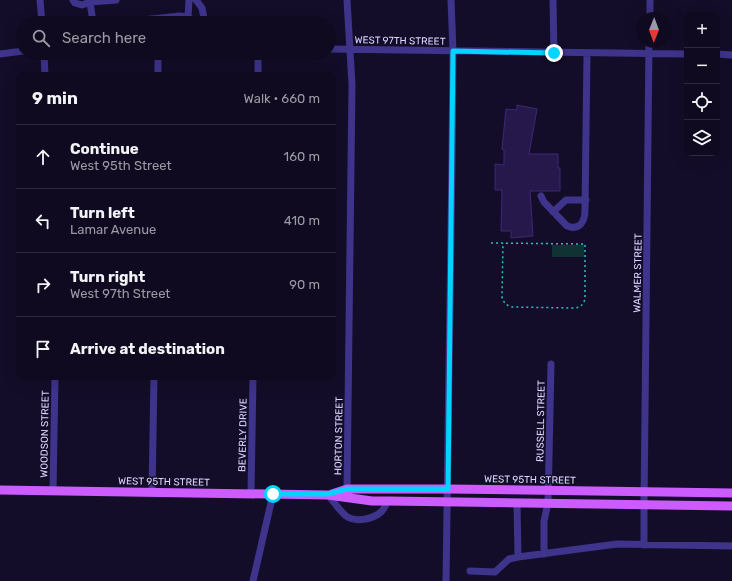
<!DOCTYPE html>
<meta charset="utf-8">
<style>
:root{--surface:#0f0a1f;--page:#1d182c;--text:#f1f3f6;--muted:#9b9aa4;--line:#2f2b3d}
body{margin:0;font-family:Rubik,sans-serif;background:var(--page);color:var(--text)}
.controls{position:absolute;right:12px;top:12px;display:grid;overflow:hidden;border-radius:8px;box-shadow:0 4px 16px #0002}
.controls button{width:36px;height:36px;display:grid;place-items:center;padding:0;border:0;border-bottom:1px solid var(--line);background:var(--surface);color:var(--text);font:20px sans-serif}
.compass{position:absolute;left:636px;top:12px;width:36px;height:36px;border-radius:50%;background:var(--surface);box-shadow:0 4px 16px #0002;rotate:181deg}
.stop{position:absolute;width:12px;height:12px;margin:-9px;border:3px solid #01d4ff;border-radius:50%;background:#fff}
.stop.end{background:#01d4ff;border-color:#fff;box-shadow:0 1px 4px #0008}
.list{margin:0;padding:0;list-style:none}
h2{display:flex;justify-content:space-between;align-items:center;height:52px;margin:0;padding:0 16px;font-size:17px}
h2 small{font-size:13px;font-weight:400;color:var(--muted)}
.list li{display:grid;grid-template-columns:26px 1fr auto;gap:12px;align-items:center;box-sizing:border-box;height:64px;padding:0 16px;border-top:1px solid var(--line)}
.list b{display:block;font-size:15px;white-space:nowrap}
.list p{margin:0;font-size:13px;white-space:nowrap;color:var(--muted)}
.list em{font-size:13px;font-style:normal;color:var(--muted)}
.icon{flex:none;width:22px;height:22px;fill:none;stroke:currentColor;stroke-width:2;stroke-linecap:round;stroke-linejoin:round}
.map{position:relative;flex:none;width:732px;height:581px;overflow:hidden}
.search{position:absolute;background:var(--surface);box-shadow:0 4px 16px #0002;left:16px;top:16px;width:320px;height:44px;display:flex;align-items:center;gap:10px;box-sizing:border-box;padding:0 14px;border-radius:22px;color:var(--muted);font-size:15px}
.panel{position:absolute;background:var(--surface);box-shadow:0 4px 16px #0002;left:16px;top:72px;width:320px;height:308px;border-radius:8px}
.map>svg:first-child{display:block}
.green{fill:#103233}
.building{fill:#26184b;stroke:#3d2879}
.lines{fill:none;stroke-linecap:round;stroke-linejoin:round}
.path{stroke:#24c3c4;stroke-width:1.5;stroke-dasharray:2 3;stroke-linecap:butt}
.minor{stroke:#3e348c;stroke-width:7}
.major{stroke:#cd5cff;stroke-width:9}
.route{stroke:#01d4ff;stroke-width:5}
.labels{text-anchor:middle;stroke-width:3;stroke-linejoin:round;paint-order:stroke}
.street-label{font-size:10px;fill:#ddd5ff;stroke:#140d29}
</style>
<div class="map">
<svg width="732" height="581" viewBox="0 0 732 581">
<rect width="100%" height="100%" fill="#140d29"/>
<path class="green" d="M552,245H584V257H552Z"/>
<path class="building" d="M517,105L537,109L529,154H558V168H560V191H530L533,236L511,238V231H501L502,190H495V164L504,165V150L502,149L506,109L517,110Z"/>
<g class="lines">
<path class="path" d="M491,243L585,244V299C583,305 580,308 573,308L511,307C506,305 503,302 502,297L503,243"/>
<path class="minor" d="M40,0L42,23
M73,0L75,3L82,5L90,2L116,0
M196,0L202,8L205,23
M553,0L554,53
M650,0V18
M90,2L93,22L95,23
M188,17L189,0
M116,23L179,16C186,16 191,17 194,23
M329,49L687,54
M44,53L45,75
M0,54L23,51
M717,54L732,55
M158,75V53
M258,75V53
M541,196L544,202L567,226C580,231 585,221 585,210L587,53
M553,212L566,200H586
M347,489L352,84L347,0
M53,491L55,377
M152,492L154,377
M251,493L253,377
M328,495C334,502 339,510 346,516C356,523 373,519 381,512C384,509 386,505 388,501
M644,545V505L649,42
M544,554V521L548,503L551,364
M518,557L617,544L732,546
M470,571L495,572L509,559L518,557L517,503
M253,581L273,494
M446,581L452,161L453,51L451,0"/>
<path class="major" d="M0,490L328,495L372,501H388L732,506
M332,494L347,489H448L732,493"/>
</g>
<g class="lines">
<path class="route" d="M273,494H328L347,489H448L453,51L554,53"/>
</g>
<g class="labels">
<g class="street-label">
<text transform="translate(400 40) rotate(1)" y="4">WEST 97TH STREET</text>
<text transform="translate(637 273) rotate(-89)" y="4">WALMER STREET</text>
<text transform="translate(540 421) rotate(-89)" y="4">RUSSELL STREET</text>
<text transform="translate(44 434) rotate(-89)" y="4">WOODSON STREET</text>
<text transform="translate(242 435) rotate(-89)" y="4">BEVERLY DRIVE</text>
<text transform="translate(338 436) rotate(-89)" y="4">HORTON STREET</text>
<text transform="translate(530 479) rotate(1)" y="4">WEST 95TH STREET</text>
<text transform="translate(164 481) rotate(1)" y="4">WEST 95TH STREET</text>
</g>
</g>
</svg>
<div class="controls">
<button>+</button>
<button>−</button>
<button><svg class="icon" aria-label="locate" viewBox="0 0 24 24"><circle cx="12" cy="12" r="6"/><path d="M12 2v4M12 18v4M2 12h4M18 12h4"/></svg></button>
<button><svg class="icon" aria-label="layers" viewBox="0 0 24 24"><path d="M12 4l9 5-9 5-9-5zM3 14l9 5 9-5"/></svg></button>
</div>
<svg class="compass" viewBox="-18 -18 36 36"><path d="M0-13l5 13h-10z" fill="#e53935"/><path d="M0 13l5-13h-10z" fill="#9b9aa4"/></svg>
<div class="stop" style="left:273px;top:494px"></div>
<div class="stop end" style="left:554px;top:53px"></div>
<div class="search"><svg class="icon" aria-label="search" viewBox="0 0 24 24"><circle cx="10" cy="10" r="6"/><path d="M15 15l6 6"/></svg>Search here</div>
<section class="panel">
<h2>9 min<small>Walk · 660 m</small></h2>
<ul class="list">
<li><svg class="icon" aria-label="ahead" viewBox="0 0 24 24"><path d="M12 20V5M6 11l6-6 6 6"/></svg><div><b>Continue</b><p>West 95th Street</p></div><em>160 m</em></li>
<li><svg class="icon" aria-label="left" viewBox="0 0 24 24"><path d="M17 20v-9H6M10 6l-5 5 5 5"/></svg><div><b>Turn left</b><p>Lamar Avenue</p></div><em>410 m</em></li>
<li><svg class="icon" aria-label="right" viewBox="0 0 24 24"><path d="M7 20v-9h11M14 6l5 5-5 5"/></svg><div><b>Turn right</b><p>West 97th Street</p></div><em>90 m</em></li>
<li><svg class="icon" aria-label="arrive" viewBox="0 0 24 24"><path d="M6 21V4h12l-3 4 3 4H6"/></svg><div><b>Arrive at destination</b></div></li>
</ul>
</section>
</div>
